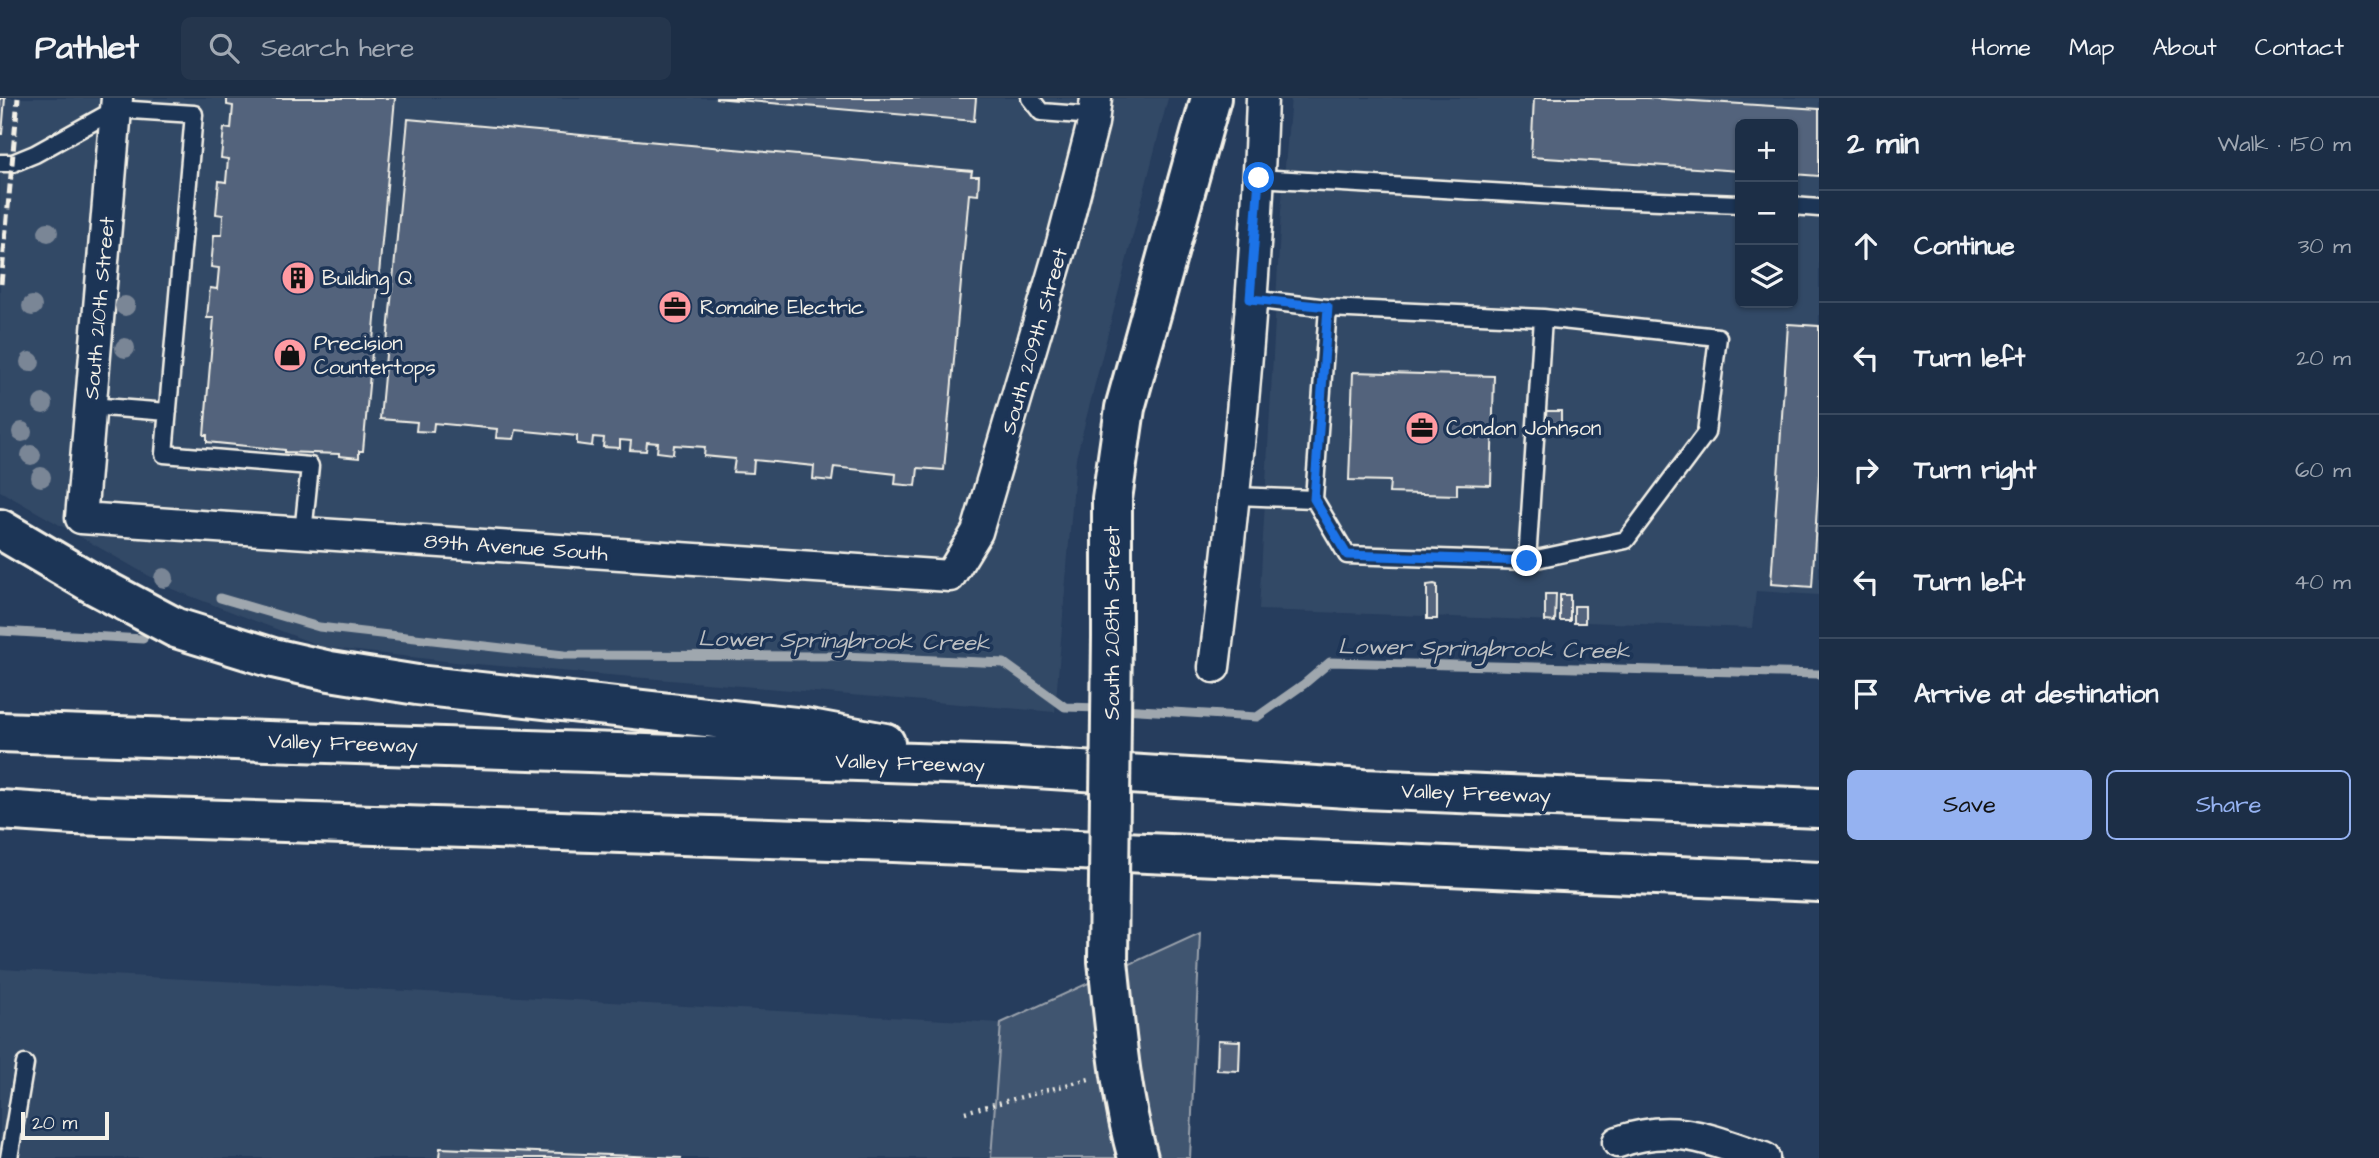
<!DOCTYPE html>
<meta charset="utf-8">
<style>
:root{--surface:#1c2e46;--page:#25364d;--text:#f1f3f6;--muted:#a0a8b3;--line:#3a4a5f;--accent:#95b2f1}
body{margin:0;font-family:"Architects Daughter",sans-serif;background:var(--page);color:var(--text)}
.controls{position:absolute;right:21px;top:21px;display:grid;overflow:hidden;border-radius:10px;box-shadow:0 2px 5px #0004}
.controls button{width:63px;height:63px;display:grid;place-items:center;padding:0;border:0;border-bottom:2px solid var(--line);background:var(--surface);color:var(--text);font:35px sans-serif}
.scale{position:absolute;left:21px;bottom:18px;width:88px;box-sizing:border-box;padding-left:7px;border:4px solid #f4f1e8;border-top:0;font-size:19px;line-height:24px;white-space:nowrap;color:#f4f1e8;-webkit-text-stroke:5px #1d3557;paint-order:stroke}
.stop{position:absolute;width:21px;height:21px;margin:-16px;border:5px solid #1a73e8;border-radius:50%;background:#fff}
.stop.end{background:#1a73e8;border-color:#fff;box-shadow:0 2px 7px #0008}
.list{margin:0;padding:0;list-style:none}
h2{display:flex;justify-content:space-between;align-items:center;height:91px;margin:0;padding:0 28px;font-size:30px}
h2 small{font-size:23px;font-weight:400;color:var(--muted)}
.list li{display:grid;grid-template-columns:46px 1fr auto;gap:21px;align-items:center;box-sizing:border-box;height:112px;padding:0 28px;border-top:2px solid var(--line)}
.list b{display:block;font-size:26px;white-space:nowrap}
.list em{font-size:23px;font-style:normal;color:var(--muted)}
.actions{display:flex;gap:14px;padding:21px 28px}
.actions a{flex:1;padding:16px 0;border:2px solid var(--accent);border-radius:10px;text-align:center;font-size:24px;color:var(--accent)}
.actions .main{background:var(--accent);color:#111}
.icon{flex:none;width:38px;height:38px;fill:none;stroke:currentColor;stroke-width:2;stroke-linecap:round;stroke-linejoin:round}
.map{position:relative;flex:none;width:1819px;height:1060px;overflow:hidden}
header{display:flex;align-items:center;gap:42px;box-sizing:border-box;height:98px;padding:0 35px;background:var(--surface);border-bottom:2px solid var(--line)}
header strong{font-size:33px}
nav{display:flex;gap:38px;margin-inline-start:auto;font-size:24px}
.search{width:490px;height:63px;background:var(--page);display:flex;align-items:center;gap:18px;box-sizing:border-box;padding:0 24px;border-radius:10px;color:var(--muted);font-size:26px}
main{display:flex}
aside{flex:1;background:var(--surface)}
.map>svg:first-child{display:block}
.built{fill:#334966;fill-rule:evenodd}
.green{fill:#40546f;stroke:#9aa2ac;stroke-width:2}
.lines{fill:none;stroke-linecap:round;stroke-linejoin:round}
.stream{stroke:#9fa7ae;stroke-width:9}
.building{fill:#52647b;stroke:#f4f1e8;stroke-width:2}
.service-casing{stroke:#f4f1e8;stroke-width:21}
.minor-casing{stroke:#f4f1e8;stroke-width:35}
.tertiary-casing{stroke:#f4f1e8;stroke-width:44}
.motorway-casing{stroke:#f4f1e8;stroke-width:44}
.path{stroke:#f4f1e8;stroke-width:4.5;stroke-dasharray:2 5;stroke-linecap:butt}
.service{stroke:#1d3557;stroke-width:16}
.minor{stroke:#1d3557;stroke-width:30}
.tertiary{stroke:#1d3557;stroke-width:38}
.motorway{stroke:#1d3557;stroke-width:38}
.rail{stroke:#f4f1e8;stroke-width:5;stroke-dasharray:10 5;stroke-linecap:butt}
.tertiary-bridge-casing{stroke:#f4f1e8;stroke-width:44;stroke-linecap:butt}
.tertiary-bridge{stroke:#1d3557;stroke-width:38}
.tree{fill:#7a8696}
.route{stroke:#1a73e8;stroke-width:9}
.labels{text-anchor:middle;stroke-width:7;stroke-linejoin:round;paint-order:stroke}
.poi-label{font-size:21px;fill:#f4f1e8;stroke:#1d3557;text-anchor:start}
.street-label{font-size:21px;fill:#f4f1e8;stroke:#1d3557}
.water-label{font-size:23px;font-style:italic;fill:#bcbfc2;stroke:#1d3557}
</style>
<header>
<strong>Pathlet</strong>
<div class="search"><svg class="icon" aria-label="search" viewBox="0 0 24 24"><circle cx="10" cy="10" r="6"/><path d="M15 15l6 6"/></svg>Search here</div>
<nav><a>Home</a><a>Map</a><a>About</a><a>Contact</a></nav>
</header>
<main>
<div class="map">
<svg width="1819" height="1060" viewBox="0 0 1819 1060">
<rect width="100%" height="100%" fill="#263d5d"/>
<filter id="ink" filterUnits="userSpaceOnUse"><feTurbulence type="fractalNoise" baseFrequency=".0143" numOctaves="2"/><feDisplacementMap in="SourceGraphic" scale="14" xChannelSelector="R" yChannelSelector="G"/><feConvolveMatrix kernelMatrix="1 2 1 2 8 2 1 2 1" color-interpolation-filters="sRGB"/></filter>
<g filter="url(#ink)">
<path class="built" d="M0,0H1168L1076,360L1055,614L464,565L323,549L172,491L0,393Z
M1291,0H1819V497L1756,493L1752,530L1259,512L1281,113ZM1740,26H1793V205H1740Z
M0,871L1001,925L991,1060H0Z"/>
<path class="green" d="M1200,834L1190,1060H991L1001,925Z"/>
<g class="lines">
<path class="stream" d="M220,500L319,529L564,557L843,558L1004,565L1065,609L1101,610
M0,533L143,541
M1122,611L1257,619L1304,586L1330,564L1819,576"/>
</g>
<path class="building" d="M0,0H5L2,36H0Z
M227,0H395L363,353H359V360L339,358V356L285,354V352L207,344V337H204L214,220H207L210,190L217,191L219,170L211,169L214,137H222L223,117L216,116L219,83L226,84L228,61L221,60L224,30L231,31L233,8L227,7Z
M715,0H976L974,23Z
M1534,0H1647L1819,11V78L1793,76V26H1740V73L1531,59Z
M408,21L972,73L971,78H979L978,97L969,96L944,372L918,370L916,388L895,386L896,376L834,369L832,383L813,381L814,368L754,362L753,375L733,374L735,361L704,358L705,349L674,347L673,356L657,354L658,345L647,344L646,353L630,352L631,343L620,342V350L603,349L604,340L593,339L592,348L577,346V338L516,332L514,341L496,340L497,331L434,325L433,334L416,333L417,324L380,321Z
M1788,226L1819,228V376L1812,489L1771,486Z
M1353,274L1494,278L1491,387L1457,386V397L1389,395L1390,383L1349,382Z
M1545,313H1561V329H1545Z
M1434,486L1437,487V521H1427V487Z
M1545,496H1556L1555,524L1545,523Z
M1560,497H1570V523H1560Z
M1574,508H1585V525H1574Z
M1218,942L1240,943L1239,973L1217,972Z
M440,1050L682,1060H439Z"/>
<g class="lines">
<defs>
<path id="service" d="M1030,0L1041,14L1094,18
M0,65H13L35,56L116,11L194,16L164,356L310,368L303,435
M1259,80L1607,101L1740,106
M1793,108L1819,110
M90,308L168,314
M1236,398L1314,401L1328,210L1250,201
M1314,401L1347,457L1527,463L1543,220L1328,210
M1527,463L1626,442L1706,335L1718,239L1543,220
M9,1060L25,966"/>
<path id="minor" d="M117,0L81,420L950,478L977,434L1062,145L1093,25L1096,0
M1214,569C1238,380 1256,190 1262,0
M1618,1044C1675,1024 1710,1042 1764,1060"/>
<path id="tertiary" d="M1112,539V401L1125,310L1211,0
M1108,863C1115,929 1120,995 1138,1060"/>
<path id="motorway" d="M0,431L95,487L176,530L273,560L330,573L417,587L805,630L885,645
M0,634L1004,668L1363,691L1819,710
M0,712L74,717L893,744L1819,784"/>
</defs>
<use href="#service" class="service-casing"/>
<use href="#minor" class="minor-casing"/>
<use href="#tertiary" class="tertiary-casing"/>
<use href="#motorway" class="motorway-casing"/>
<path class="path" d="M965,1014L1089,981"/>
<use href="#service" class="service"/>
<use href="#minor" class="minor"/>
<use href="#tertiary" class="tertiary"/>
<use href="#motorway" class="motorway"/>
<path class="rail" d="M1,186L18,0"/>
<defs>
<path id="tertiary-bridge" d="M1108,863L1112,539"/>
</defs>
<use href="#tertiary-bridge" class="tertiary-bridge-casing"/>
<use href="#tertiary-bridge" class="tertiary-bridge"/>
</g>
<g class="tree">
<circle cx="48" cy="134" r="10"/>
<circle cx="32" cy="208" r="10"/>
<circle cx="125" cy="208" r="10"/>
<circle cx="125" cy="250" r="10"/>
<circle cx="30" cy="264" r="10"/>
<circle cx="43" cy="306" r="10"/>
<circle cx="22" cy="334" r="10"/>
<circle cx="31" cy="357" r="10"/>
<circle cx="41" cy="379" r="10"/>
<circle cx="164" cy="480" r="10"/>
</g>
</g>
<g class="lines" filter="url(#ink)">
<path class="route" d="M1259,80L1250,201L1328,209L1314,401L1347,457L1527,463"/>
</g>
<defs>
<symbol id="building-disc" viewBox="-11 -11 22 22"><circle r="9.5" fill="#ff9aa2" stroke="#1d3557"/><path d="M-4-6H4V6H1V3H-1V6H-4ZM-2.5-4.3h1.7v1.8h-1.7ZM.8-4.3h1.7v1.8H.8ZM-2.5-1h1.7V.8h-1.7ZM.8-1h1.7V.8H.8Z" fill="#111"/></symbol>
<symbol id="office-disc" viewBox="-11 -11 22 22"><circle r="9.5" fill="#ff9aa2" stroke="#1d3557"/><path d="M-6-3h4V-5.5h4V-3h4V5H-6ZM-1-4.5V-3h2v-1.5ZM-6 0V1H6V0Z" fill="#111"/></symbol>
<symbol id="shop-disc" viewBox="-11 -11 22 22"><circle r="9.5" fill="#ff9aa2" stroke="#1d3557"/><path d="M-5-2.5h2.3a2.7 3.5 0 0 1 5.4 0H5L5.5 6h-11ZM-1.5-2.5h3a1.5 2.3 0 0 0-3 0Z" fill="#111"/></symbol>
</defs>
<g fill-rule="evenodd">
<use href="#building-disc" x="279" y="161" width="38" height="38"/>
<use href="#office-disc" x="656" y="190" width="38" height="38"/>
<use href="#shop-disc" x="271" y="238" width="38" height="38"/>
<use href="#office-disc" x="1403" y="311" width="38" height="38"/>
</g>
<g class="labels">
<g class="poi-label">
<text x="322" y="187">Building Q</text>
<text x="700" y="216">Romaine Electric</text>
<text x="314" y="252">Precision<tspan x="314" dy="24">Countertops</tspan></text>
<text x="1446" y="337">Condon Johnson</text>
</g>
<g class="street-label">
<text transform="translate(99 210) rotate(-85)" y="7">South 210th Street</text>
<text transform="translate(1034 243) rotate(-74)" y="7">South 209th Street</text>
<text transform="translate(516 449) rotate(4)" y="7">89th Avenue South</text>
<text transform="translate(1112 525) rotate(-90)" y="7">South 208th Street</text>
<text transform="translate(343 645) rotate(2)" y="7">Valley Freeway</text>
<text transform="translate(910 665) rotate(2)" y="7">Valley Freeway</text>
<text transform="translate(1476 695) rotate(2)" y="7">Valley Freeway</text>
</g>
<g class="water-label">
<text transform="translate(844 542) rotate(1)" y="8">Lower Springbrook Creek</text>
<text transform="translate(1484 550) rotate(1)" y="8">Lower Springbrook Creek</text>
</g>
</g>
</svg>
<div class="controls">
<button>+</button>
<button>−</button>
<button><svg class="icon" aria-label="layers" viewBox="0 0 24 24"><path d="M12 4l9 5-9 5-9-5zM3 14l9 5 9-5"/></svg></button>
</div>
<div class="scale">20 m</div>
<div class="stop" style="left:1259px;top:80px"></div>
<div class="stop end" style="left:1527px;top:463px"></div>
</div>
<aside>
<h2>2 min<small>Walk · 150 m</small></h2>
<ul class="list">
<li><svg class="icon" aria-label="ahead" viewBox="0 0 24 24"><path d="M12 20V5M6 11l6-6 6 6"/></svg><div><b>Continue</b></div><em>30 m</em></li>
<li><svg class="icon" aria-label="left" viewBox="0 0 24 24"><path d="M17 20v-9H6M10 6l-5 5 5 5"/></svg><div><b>Turn left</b></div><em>20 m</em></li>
<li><svg class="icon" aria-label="right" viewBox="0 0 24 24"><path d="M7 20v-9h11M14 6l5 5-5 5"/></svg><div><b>Turn right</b></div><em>60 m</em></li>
<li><svg class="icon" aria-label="left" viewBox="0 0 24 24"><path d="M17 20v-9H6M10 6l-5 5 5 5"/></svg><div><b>Turn left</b></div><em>40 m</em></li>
<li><svg class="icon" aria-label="arrive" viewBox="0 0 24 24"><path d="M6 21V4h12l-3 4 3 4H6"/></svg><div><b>Arrive at destination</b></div></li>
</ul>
<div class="actions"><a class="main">Save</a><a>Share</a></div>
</aside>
</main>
